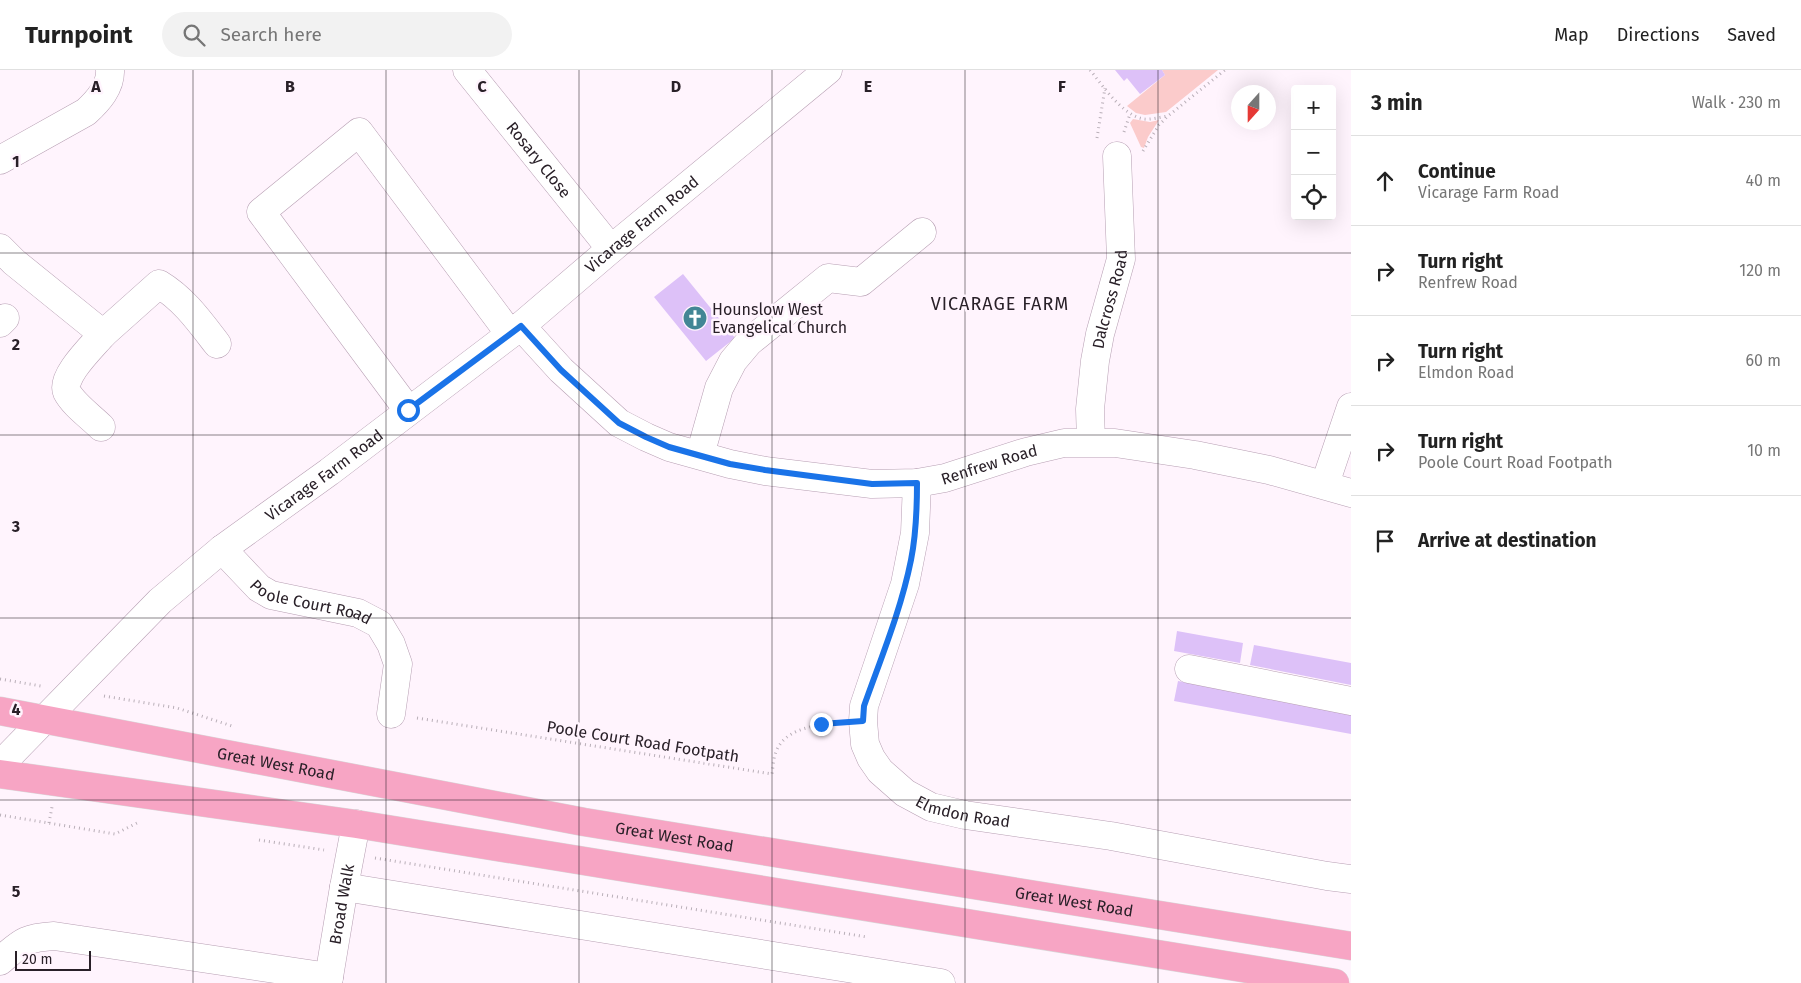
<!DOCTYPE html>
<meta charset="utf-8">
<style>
:root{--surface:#fff;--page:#f2f2f2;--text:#222;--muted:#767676;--line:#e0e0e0}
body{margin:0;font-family:"Fira Sans",sans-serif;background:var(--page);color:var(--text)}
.controls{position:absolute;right:15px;top:15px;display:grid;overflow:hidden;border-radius:5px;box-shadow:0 5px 20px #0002}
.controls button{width:45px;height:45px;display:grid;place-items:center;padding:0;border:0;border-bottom:1px solid var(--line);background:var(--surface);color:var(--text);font:25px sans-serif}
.compass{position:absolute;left:1231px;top:15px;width:45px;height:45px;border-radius:50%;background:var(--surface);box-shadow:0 5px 20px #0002;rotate:201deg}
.scale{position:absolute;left:15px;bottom:12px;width:76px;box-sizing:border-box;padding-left:5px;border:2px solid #292028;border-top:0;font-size:14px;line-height:18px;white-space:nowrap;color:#292028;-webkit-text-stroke:4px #fff4fd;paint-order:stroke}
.stop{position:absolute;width:15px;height:15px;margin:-11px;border:4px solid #1a73e8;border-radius:50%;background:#fff}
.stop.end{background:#1a73e8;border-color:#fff;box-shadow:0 1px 5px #0008}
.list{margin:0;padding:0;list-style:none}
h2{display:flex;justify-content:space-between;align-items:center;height:65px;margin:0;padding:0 20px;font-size:21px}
h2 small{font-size:16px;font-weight:400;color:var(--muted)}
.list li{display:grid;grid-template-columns:32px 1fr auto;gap:15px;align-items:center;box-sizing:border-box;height:90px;padding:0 20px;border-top:1px solid var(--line)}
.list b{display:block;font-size:19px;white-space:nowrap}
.list p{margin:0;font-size:16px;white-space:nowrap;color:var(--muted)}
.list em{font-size:16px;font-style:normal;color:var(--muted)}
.icon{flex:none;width:28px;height:28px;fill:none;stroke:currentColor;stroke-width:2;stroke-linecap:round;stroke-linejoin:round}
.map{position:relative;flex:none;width:1351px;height:913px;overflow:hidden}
header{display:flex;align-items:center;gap:30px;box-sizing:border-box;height:70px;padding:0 25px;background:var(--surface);border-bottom:1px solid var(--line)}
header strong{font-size:24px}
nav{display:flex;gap:28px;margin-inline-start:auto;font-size:18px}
.search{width:350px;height:45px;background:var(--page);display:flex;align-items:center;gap:12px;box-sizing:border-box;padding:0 18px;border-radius:28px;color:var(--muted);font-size:19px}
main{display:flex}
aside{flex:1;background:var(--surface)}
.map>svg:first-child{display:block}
.green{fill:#fbcbcb}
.building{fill:#ddc1f8}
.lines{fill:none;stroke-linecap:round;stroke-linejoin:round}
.minor-casing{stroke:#b79fb3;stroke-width:29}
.highway-casing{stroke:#d8d7d8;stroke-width:29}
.path{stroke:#b9afb8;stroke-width:3;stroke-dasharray:1 4;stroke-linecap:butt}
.minor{stroke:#fff;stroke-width:28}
.highway{stroke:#f7a5c4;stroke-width:28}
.route{stroke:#1a73e8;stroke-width:6}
.grid{fill:none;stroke:#292028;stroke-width:1;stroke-opacity:0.55}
.labels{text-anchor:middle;stroke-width:5;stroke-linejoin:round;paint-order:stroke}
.street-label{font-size:16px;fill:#292028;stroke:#fff4fd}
.poi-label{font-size:16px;fill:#292028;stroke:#fff4fd;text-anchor:start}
.neighbourhood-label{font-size:18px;letter-spacing:1px;fill:#292028;stroke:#fff4fd}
.grid-label{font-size:16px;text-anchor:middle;font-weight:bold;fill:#292028;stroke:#fff4fd;stroke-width:5;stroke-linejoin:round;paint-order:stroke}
</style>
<header>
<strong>Turnpoint</strong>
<div class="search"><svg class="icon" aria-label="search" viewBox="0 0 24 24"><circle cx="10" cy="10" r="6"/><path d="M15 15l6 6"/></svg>Search here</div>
<nav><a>Map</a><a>Directions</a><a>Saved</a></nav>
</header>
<main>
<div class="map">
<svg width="1351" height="913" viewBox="0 0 1351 913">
<rect width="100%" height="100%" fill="#fff4fd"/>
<path class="green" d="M1162,0H1218L1166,42L1145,45L1136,43L1127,36L1165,5Z
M1133,49L1150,52L1159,50L1148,67L1144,78L1141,77L1130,53Z"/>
<path class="building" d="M1115,0H1162L1165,5L1140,24L1127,8L1124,11Z
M683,204L735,268L706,291L654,227Z
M1177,561L1243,573L1240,593L1174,581Z
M1254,575L1351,593V615L1250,595Z
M1178,611L1351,643V664L1174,631Z"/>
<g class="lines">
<defs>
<g id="minor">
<path id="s1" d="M467,0L611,179"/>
<path d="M0,90L86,42C98,31 111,17 110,0"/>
<path d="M0,178L14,192L103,264C93,276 60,307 67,322C73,334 91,347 101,357"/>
<path d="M0,253L5,248"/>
<path id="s2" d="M521,256L561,300L619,353L646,367L669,377L730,394L765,401L872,414L917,413L945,408L1026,382L1064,373H1115L1195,385L1269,400L1351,423"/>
<path d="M103,264L159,214C184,229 200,252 217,274"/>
<path d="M408,340L261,142L359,62L510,264"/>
<path id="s3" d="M1091,372L1090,339L1095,291L1100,264L1121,189L1117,86"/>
<path d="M700,385L719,318L733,291L749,272L828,208L861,212L922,162"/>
<path id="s4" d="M917,413L915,463L905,514L864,636L863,651L865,674L871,688L880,701L905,723L931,737L965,745L1111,766L1327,806L1351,809"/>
<path d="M1325,414L1351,337"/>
<path id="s5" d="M222,479L259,518L271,525L358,543L379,554L391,574L398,594L391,644"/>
<path d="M1189,599L1351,631"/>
<path id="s6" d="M0,695L160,531L222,479L329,402L521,256L611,179L828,0"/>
<path d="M344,817L941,913"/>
<path d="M0,891C22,872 24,868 54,866L329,907"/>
<path id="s7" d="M328,913L344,817L356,754"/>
</g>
<g id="highway">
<path id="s8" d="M0,641L584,752L1351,876"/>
<path d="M0,704L356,754L1335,913"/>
</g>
</defs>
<use href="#minor" class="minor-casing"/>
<use href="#highway" class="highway-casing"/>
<path class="path" d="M1090,0C1103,16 1123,46 1144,49C1151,50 1160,47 1168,46
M1124,62L1130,44
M1097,68L1105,18
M1143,81L1159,55L1168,46L1225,0
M0,609L41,616
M104,626L177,638L232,656
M417,648L772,704C773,698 773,691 775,685C782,659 814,655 837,653
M0,745L115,764L139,752
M49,753L52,737
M259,770L324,780
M375,788L867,867"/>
<use href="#minor" class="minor"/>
<use href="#highway" class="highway"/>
</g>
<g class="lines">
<path class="route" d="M408,340L521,256L561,300L619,353L646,367L669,377L730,394L765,400L872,414L917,413C917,439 916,465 911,490C901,540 881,588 864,636L863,651L821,654"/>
</g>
<path class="grid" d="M193,0V913M386,0V913M579,0V913M772,0V913M965,0V913M1158,0V913M0,183H1351M0,365H1351M0,548H1351M0,730H1351"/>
<defs>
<symbol id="church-disc" viewBox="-11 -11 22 22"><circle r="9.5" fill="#428695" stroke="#fff4fd"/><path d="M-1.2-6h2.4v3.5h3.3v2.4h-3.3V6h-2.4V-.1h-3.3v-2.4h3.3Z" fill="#fff"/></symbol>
</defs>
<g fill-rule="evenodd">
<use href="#church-disc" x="681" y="234" width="28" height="28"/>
</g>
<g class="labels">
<g class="street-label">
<text dy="6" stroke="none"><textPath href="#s1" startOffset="115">Rosary Close</textPath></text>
<text dy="6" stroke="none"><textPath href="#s6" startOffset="841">Vicarage Farm Road</textPath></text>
<text dy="6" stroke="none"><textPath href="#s3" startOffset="145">Dalcross Road</textPath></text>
<text dy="6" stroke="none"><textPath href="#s2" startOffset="520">Renfrew Road</textPath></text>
<text dy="6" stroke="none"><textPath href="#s6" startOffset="436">Vicarage Farm Road</textPath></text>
<text dy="6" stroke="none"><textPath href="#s5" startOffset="108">Poole Court Road</textPath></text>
<text transform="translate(643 671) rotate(9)" y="6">Poole Court Road Footpath</text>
<text dy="6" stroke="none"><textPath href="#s8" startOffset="281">Great West Road</textPath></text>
<text dy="6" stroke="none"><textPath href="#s4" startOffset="395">Elmdon Road</textPath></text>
<text dy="6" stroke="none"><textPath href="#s8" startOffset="686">Great West Road</textPath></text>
<text dy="6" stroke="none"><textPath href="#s8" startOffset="1091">Great West Road</textPath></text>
<text dy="6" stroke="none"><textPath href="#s7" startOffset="80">Broad Walk</textPath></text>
</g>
<g class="poi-label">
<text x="712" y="245">Hounslow West<tspan x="712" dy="18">Evangelical Church</tspan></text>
</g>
<g class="neighbourhood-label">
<text x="1000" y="240">VICARAGE FARM</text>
</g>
</g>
<g class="grid-label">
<text x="96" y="22">A</text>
<text x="290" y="22">B</text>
<text x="482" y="22">C</text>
<text x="676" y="22">D</text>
<text x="868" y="22">E</text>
<text x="1062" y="22">F</text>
<text x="16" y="97">1</text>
<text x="16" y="280">2</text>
<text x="16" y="462">3</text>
<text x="16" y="645">4</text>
<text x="16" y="827">5</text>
</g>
</svg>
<div class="controls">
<button>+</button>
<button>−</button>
<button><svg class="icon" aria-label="locate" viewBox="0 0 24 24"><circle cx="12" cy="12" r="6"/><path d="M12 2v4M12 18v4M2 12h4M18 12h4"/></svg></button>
</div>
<svg class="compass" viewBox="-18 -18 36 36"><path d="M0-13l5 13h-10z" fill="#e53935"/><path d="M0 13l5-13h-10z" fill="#767676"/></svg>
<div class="scale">20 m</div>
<div class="stop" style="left:408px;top:340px"></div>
<div class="stop end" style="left:821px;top:654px"></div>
</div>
<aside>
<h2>3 min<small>Walk · 230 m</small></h2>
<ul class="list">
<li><svg class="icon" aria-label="ahead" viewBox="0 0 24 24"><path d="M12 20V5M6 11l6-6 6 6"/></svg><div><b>Continue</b><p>Vicarage Farm Road</p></div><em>40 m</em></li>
<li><svg class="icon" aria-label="right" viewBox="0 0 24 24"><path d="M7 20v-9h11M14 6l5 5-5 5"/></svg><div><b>Turn right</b><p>Renfrew Road</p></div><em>120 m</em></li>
<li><svg class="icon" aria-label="right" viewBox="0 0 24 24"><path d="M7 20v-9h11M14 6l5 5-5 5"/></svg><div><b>Turn right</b><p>Elmdon Road</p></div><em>60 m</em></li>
<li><svg class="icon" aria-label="right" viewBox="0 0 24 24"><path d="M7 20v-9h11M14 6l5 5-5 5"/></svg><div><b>Turn right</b><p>Poole Court Road Footpath</p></div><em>10 m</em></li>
<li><svg class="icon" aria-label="arrive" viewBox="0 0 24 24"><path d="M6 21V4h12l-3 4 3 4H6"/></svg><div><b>Arrive at destination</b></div></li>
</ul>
</aside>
</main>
